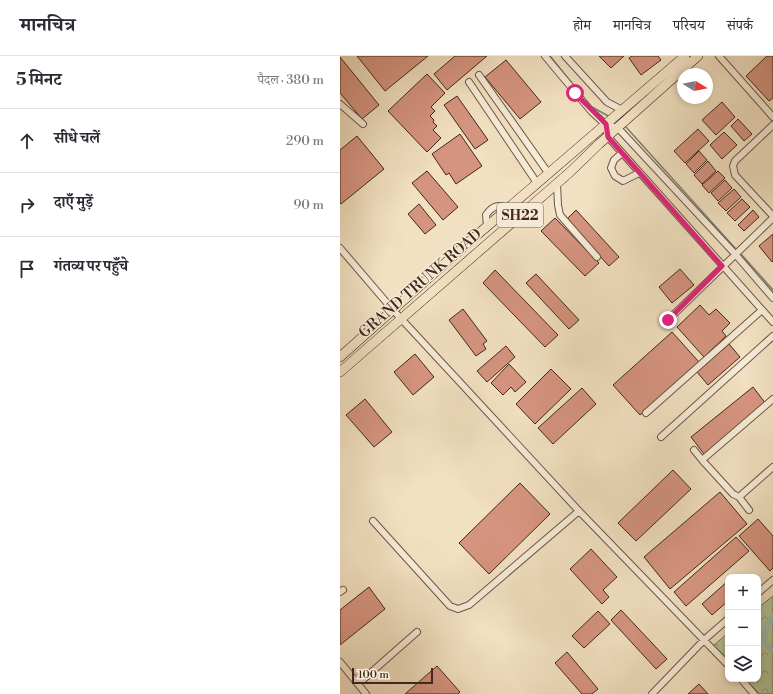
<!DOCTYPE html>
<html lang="hi">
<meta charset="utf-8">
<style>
:root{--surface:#fff;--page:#f7f7f7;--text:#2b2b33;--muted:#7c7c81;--line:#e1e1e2}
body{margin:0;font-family:"Libre Bodoni","Noto Serif Devanagari",serif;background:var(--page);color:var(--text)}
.controls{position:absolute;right:12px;bottom:12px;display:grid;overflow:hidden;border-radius:8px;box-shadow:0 2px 6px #0003}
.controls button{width:36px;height:36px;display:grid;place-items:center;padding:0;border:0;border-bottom:1px solid var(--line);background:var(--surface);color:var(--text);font:20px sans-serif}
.compass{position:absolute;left:337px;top:12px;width:36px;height:36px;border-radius:50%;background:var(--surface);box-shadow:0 2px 6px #0003;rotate:100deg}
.scale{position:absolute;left:12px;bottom:10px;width:81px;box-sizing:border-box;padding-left:4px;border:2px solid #43271c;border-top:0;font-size:11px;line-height:14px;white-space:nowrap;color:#43271c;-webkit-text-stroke:3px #f6ebd7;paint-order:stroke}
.stop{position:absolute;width:12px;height:12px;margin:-9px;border:3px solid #db2777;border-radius:50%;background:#fff}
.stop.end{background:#db2777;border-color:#fff;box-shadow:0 1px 4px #0008}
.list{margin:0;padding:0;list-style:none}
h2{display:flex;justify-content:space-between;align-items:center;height:52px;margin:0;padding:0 16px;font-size:17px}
h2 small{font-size:13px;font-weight:400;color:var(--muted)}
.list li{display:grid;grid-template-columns:26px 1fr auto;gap:12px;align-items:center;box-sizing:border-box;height:64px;padding:0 16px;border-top:1px solid var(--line)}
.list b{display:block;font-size:15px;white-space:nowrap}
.list em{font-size:13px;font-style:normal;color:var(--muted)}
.icon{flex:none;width:22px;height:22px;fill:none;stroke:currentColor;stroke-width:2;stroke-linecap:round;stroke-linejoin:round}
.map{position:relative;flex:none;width:433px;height:638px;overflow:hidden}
header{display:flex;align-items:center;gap:24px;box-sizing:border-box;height:56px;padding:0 20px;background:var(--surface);border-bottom:1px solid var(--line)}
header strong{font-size:19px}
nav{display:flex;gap:22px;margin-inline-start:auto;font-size:14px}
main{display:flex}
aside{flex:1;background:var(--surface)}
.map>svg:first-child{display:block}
.forest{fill:url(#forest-crowns);stroke:#7c755a}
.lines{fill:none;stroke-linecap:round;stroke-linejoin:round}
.stream{stroke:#788175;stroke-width:1.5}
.canal{stroke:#9bbdb0;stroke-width:5.5}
.building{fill:#d5947f;stroke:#43271c}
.minor-casing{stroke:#6e5545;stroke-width:8}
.highway-casing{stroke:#43271c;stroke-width:10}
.minor{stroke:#f6ebd7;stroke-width:6}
.highway{stroke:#f1e0c1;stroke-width:9}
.route{stroke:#db2777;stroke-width:5}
.labels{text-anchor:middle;stroke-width:3;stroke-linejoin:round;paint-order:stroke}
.shield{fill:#f6ebd7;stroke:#796254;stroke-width:1}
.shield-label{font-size:14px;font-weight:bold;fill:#43271c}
.street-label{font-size:15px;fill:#43271c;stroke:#f6ebd7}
</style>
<header>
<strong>मानचित्र</strong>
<nav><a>होम</a><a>मानचित्र</a><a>परिचय</a><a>संपर्क</a></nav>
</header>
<main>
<aside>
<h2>5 मिनट<small>पैदल · 380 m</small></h2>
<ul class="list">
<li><svg class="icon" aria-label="ahead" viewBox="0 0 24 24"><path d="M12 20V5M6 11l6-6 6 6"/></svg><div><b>सीधे चलें</b></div><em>290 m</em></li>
<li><svg class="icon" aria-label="right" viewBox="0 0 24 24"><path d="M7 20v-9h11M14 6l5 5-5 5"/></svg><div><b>दाएँ मुड़ें</b></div><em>90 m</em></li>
<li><svg class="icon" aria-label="arrive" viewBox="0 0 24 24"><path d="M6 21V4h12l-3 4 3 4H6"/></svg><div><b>गंतव्य पर पहुँचे</b></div></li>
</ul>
</aside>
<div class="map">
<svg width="433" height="638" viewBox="0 0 433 638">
<defs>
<pattern id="forest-crowns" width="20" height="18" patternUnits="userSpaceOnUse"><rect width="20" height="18" fill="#b5c397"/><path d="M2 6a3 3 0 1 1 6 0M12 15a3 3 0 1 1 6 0" fill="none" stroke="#959e7a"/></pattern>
</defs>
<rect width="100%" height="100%" fill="#f1e0c1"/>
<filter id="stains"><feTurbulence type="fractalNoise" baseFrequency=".005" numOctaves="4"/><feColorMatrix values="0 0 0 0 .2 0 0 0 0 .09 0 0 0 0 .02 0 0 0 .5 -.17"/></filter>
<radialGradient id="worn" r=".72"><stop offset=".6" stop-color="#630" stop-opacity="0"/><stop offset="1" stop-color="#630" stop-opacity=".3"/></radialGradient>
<path class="forest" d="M433,540V638H420L405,623H418V552Z
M388,577V605L373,590Z"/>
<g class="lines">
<path class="stream" d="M210,0L243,41
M252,51L270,61
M286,71L395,192
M400,197L433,234"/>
<path class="canal" d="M433,560C425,570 420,586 433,595"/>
</g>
<path class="building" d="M17,0H88L45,35Z
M115,0H147L107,34L94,18Z
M259,0H284L271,12Z
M292,0H318L321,4L301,19L289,2Z
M427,0H433V42L429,45L406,20Z
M0,1L39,49L22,63L0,37Z
M166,4L201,46L180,63L145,21Z
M87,18L105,37L91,51L95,55L90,60L94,64L93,66L97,70L93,74L101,82L87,96L48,55Z
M117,40L148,84L135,93L104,49Z
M382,46L395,61L376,79L362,64Z
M398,63L412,78L404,85L391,70Z
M358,73L369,85L345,107L334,95Z
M384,76L397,89L382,103L370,89Z
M120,78L142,110L116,128L109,117L106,119L92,98Z
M17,80L44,113L1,148L0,147V94Z
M359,95L367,104L354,117L346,108Z
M368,105L376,115L362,128L354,119Z
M87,115L118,151L103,164L72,127Z
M378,115L385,122L369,137L362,129Z
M385,124L392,132L378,145L371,137Z
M394,133L401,141L386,155L378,147Z
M402,143L410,151L395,165L387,157Z
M79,148L96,169L85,178L68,158Z
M236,154L279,201L269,210L226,164Z
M413,154L419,161L404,175L398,169Z
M215,162L259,207L245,220L201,175Z
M433,178V205L432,206L419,190Z
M340,213L354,229L332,247L319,231Z
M155,214L218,279L205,291L143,227Z
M196,218L239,264L229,273L186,227Z
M360,249L369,259L376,253L390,267L382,275L386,280L364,301L337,271Z
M123,253L147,285L143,288L146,293L136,300L109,264Z
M332,276L359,306L300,359L273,329Z
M389,288L400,301L368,329L357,316Z
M166,290L175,301L147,326L137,315Z
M75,298L94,321L73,339L54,316Z
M169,308L186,326L175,336L171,331L163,339L151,327Z
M211,313L231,333L195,368L176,348Z
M413,331L426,348L364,398L351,381Z
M242,332L256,348L213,388L198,372Z
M25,343L52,376L34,391L6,359Z
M333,414L351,433L296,485L278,467Z
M180,427L210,458L149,518L119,487Z
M380,436L407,468L330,533L304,501Z
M418,463L433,480V512L430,515L399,480Z
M396,481L409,495L346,550L334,536Z
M251,493L277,521L263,534L269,541L262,548L230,513Z
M388,525V545L372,559L362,548Z
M29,531L45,553L0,589V554Z
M281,554L327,603L316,613L271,564Z
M258,555L270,568L244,592L232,580Z
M227,596L258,633L252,638H242L215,607Z
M97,610L120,636L118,638H65Z
M359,628L368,638H348Z"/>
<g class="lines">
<defs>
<path id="minor" d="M205,0L251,55L265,68L278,72L396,199L433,242
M225,0L267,46L282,54
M379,0L433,61
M139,19L209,118
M129,26L197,127
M0,48L23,68
M265,68L268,81L433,266
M433,69L395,105L393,110L395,119L433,160
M282,97L274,104L271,112L275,120L283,125L299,117
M217,128L218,149L220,159L257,201
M147,170L146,159C152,150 158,148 168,152
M0,192L53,254L239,455L388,609
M328,264L433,162
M433,343L362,404L393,438L399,441L433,411
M306,357L422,254
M321,381L433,280
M354,394L362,404
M399,441L409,454
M33,465L110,550L118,553L129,549L239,455
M0,536L3,534
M418,537L433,524
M0,606L26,638
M401,623L414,638
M18,628L77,576
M312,638L364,584L388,563"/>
<path id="highway" d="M0,301L130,185L345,0
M0,316L229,117L259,88L358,0"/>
</defs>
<use href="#minor" class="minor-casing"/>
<use href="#highway" class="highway-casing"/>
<use href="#minor" class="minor"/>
<use href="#highway" class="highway"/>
</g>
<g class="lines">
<path class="route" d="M235,37L266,68L268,81L382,210L328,264"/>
</g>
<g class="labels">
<rect class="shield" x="157" y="147" width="46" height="24" rx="3"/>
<g class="shield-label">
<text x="180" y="164">SH22</text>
</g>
<g class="street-label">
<text transform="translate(80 227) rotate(-41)" y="5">GRAND TRUNK ROAD</text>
</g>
</g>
<rect width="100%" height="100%" filter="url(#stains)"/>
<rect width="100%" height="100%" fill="url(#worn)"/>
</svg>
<div class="controls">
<button>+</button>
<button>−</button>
<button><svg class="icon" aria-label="layers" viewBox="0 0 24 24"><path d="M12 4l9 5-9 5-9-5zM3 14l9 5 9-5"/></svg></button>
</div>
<svg class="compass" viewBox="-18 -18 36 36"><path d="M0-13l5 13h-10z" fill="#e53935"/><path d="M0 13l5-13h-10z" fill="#7c7c81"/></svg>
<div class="scale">100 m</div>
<div class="stop" style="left:235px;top:37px"></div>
<div class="stop end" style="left:328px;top:264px"></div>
</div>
</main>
